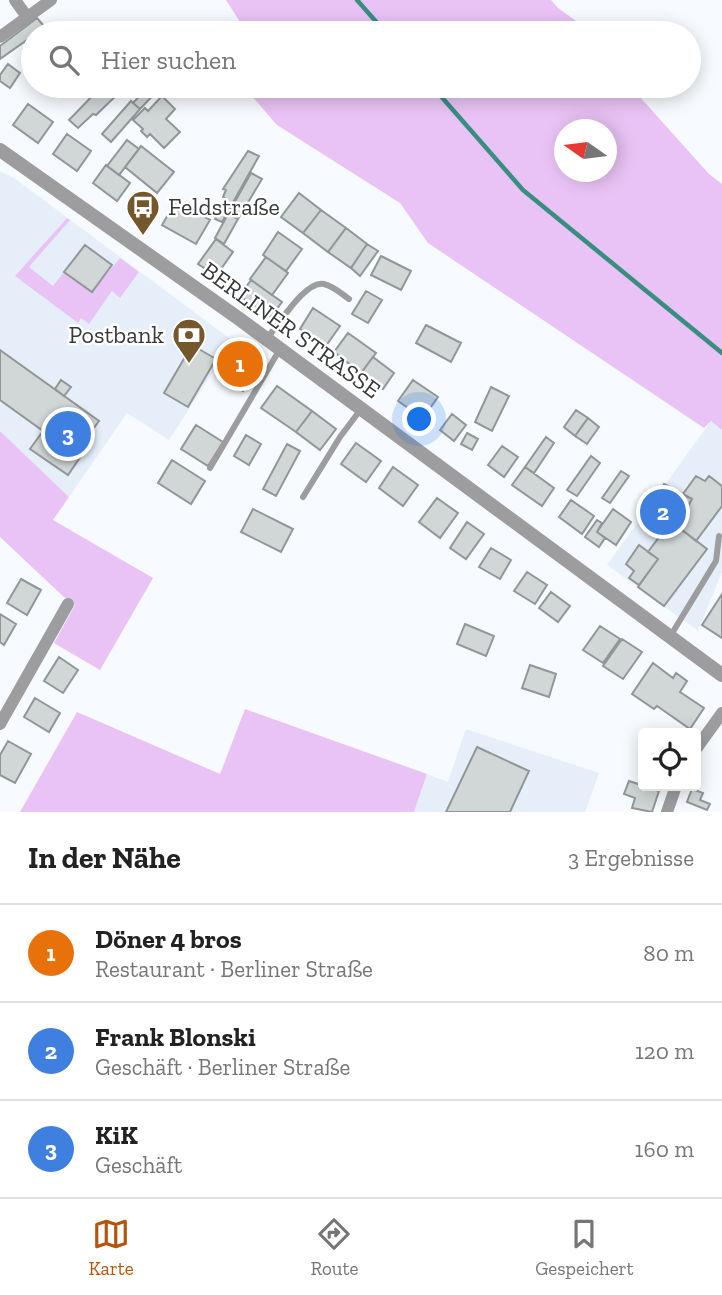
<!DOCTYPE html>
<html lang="de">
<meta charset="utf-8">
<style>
:root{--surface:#fff;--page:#f6f6f6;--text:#222;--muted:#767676;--line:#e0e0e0;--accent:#b45309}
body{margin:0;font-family:"Zilla Slab",serif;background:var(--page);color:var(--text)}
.controls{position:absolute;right:21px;bottom:21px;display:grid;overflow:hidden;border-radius:7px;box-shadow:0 4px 18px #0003}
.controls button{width:63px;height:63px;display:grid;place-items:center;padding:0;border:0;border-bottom:2px solid var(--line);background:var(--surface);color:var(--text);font:35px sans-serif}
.compass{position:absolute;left:554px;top:119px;width:63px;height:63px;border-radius:50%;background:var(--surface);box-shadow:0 4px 18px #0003;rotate:284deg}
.you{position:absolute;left:420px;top:420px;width:24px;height:24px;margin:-18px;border:5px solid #fff;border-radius:50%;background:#1a73e8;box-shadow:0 0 0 10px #1a73e833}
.badge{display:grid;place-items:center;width:46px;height:46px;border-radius:50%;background:var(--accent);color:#fff;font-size:23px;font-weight:700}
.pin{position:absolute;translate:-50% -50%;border:4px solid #fff;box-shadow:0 2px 7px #0006}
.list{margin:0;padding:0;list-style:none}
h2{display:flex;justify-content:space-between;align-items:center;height:91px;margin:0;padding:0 28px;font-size:30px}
h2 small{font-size:23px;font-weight:400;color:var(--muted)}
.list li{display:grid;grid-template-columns:46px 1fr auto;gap:21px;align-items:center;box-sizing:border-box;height:98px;padding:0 28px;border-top:2px solid var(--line)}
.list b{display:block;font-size:26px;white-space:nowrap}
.list p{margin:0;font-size:23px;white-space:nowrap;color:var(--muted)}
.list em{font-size:23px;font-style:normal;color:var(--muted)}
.icon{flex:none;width:38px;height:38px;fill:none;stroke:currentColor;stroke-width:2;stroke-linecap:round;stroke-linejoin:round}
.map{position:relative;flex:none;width:722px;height:812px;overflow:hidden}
.search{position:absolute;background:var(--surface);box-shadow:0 4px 18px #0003;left:21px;right:21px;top:21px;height:77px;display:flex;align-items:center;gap:18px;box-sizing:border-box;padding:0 24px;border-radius:38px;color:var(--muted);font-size:26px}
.sheet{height:385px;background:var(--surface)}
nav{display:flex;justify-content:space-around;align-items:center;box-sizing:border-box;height:98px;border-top:2px solid var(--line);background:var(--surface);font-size:19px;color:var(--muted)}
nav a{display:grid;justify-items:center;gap:4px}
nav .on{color:var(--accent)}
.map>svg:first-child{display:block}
.built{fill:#e6eff9}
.green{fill:#e9c3f5;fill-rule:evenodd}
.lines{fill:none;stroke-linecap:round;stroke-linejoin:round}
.stream{stroke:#398e80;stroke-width:4.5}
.building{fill:#d1d6d7;stroke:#919698;stroke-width:2}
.service{stroke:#9d9d9f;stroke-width:6}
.minor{stroke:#9d9d9f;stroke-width:12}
.tertiary{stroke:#9d9d9f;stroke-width:14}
.labels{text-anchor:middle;stroke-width:5;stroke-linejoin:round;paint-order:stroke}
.poi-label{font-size:24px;fill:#38393b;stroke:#fff;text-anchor:start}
.street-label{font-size:24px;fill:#38393b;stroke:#fff}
</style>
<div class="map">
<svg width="722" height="812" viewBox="0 0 722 812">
<rect width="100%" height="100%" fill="#f7fafe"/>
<path class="built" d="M0,171L14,178L233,341L169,440L127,413L69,497L0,431Z
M711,421L722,430V572L698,631L607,565Z
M466,729L599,773L585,812H414L427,774L448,782Z"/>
<path class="green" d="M226,0H551L558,8L593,33H247Z
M243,86H630L709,174L722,184V430L711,421L704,428L428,243L400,203L277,125ZM564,130H606V172H564Z
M67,218L70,220L29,267L53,286L64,272L92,292L120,258L139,272L120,298L112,291L89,324L81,318L78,323L15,276Z
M0,431L69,497L53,520L153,578L100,670L54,643L75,605L65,598L0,537Z
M245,709L427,774L414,812H20L77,712L220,774Z"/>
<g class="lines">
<path class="stream" d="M357,0L386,33
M432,86L523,190L722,353"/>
</g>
<path class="building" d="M37,18L50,33H33V47L27,40L0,59V46Z
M8,64L20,73L10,88L0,81V75Z
M102,86H126L96,115L93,114L78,128L69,120Z
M149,86H162L140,109L133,103Z
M162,96L175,109L166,119L180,132L164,148L150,134L147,137L141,131L143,129L133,120L145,108L148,111Z
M131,101L140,109L111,142L102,134Z
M28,104L53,122L38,143L13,125Z
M67,134L91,151L77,171L53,154Z
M127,140L139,149L119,175L107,166Z
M141,146L174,172L157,193L125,167Z
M248,151L259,156L222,222L215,219L226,199L223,197L226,190L223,189Z
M106,165L130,183L117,201L93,183Z
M251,173L262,179L238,219L228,214Z
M299,193L321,210L303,233L281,217Z
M176,201L210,220L196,244L162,225Z
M321,210L346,228L328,252L303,233Z
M228,214L238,219L224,244L215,238Z
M346,228L367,244L351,268L328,252Z
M278,232L302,249L286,271L263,255Z
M216,239L233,252L216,276L198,264Z
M367,244L378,251L360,276L351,268Z
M85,245L112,265L92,292L64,272Z
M381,256L411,271L401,290L371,275Z
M266,257L288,273L272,295L250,279Z
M251,280L282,302L271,317L240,296Z
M366,291L382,300L368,323L352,314Z
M313,308L340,326L326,346L300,329Z
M426,325L461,343L451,362L416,343Z
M348,333L376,353L361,373L334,352Z
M192,345L216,359L188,407L164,393Z
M0,350L99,421L78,450L83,453L68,475L30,449L43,431L0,400Z
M231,353L257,371L243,391L217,372Z
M373,357L394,373L383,389L361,373Z
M61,380L71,387L64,396L55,389Z
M413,380L438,397L423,418L398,401Z
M277,386L312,411L296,432L261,408Z
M491,387L509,396L492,431L475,422Z
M576,410L588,418L575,436L564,427Z
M312,411L336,429L320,450L296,432Z
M452,414L466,425L454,441L440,430Z
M588,418L599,427L587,444L575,436Z
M196,425L223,442L208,466L181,449Z
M467,433L478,439L472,450L461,444Z
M246,435L261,444L249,465L234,456Z
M546,437L554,443L534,473L525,467Z
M356,443L381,461L366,482L341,464Z
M287,444L300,451L276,496L263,489Z
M502,446L518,457L504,477L488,465Z
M591,456L600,463L577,496L567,490Z
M172,460L205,481L191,504L158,483Z
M393,467L418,485L403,506L379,488Z
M525,467L554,488L542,506L512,485Z
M621,471L629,476L610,503L602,498Z
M696,476L705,481L709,476L722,486V506L696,541L677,526L692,499L683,494Z
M664,484L692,499L674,534L645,519Z
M437,498L458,513L440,538L419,522Z
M571,500L594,516L582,534L559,517Z
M253,509L293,529L281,552L241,532Z
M613,509L631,522L616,545L597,532Z
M597,520L602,523L597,532L605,538L599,547L585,537Z
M467,522L484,534L466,559L450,548Z
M677,526L707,549L664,606L638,587L658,559L648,552L665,529L674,534Z
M639,545L658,559L639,585L629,578L634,571L626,564Z
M491,548L511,560L500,579L479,567Z
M527,572L547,585L535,604L514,591Z
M21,579L41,590L27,615L7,603Z
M551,592L570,606L558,622L539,608Z
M722,594V638L702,625Z
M0,614L16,624L4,645L0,642Z
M465,624L494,636L486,656L457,644Z
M600,626L620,639L603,663L583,650Z
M622,639L642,652L623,679L603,666Z
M59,657L78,670L63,693L44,681Z
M653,663L673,678L676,673L687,681L680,692L704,708L690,729L657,706L654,709L632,694Z
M530,665L556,674L549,697L522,688Z
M35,698L60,713L49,732L24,717Z
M8,741L31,754L15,783L0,775V755Z
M477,747L529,771L510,812H446Z
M629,781L659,791L652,812L632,808L635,798L624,794Z
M692,789L703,793L700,800L710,804L707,810L687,802Z"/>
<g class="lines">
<path class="service" d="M267,338C279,325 305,280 324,284C333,286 342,294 349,299
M210,468L280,349
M303,497L340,437L361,409
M671,635L716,561L719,536"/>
<path class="minor" d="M15,0L27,17
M0,37L51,0
M0,724L68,604
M696,749L722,713
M667,812L676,786"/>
<path class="tertiary" d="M0,150L238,318L722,675"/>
</g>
<defs>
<symbol id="bus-pin" viewBox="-11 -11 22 30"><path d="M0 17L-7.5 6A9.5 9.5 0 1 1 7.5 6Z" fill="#74572b" stroke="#fff"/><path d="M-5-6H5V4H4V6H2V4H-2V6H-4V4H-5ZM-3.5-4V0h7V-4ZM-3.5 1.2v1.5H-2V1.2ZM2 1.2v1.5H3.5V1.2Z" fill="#fff"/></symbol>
<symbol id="bank-pin" viewBox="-11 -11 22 30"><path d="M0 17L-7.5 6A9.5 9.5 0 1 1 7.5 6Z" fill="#74572b" stroke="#fff"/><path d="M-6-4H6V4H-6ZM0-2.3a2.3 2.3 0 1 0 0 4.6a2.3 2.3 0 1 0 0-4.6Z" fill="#fff"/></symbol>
</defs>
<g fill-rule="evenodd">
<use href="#bus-pin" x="124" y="188" width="38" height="52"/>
<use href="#bank-pin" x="170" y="316" width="38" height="52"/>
</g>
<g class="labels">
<g class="poi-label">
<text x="168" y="215">Feldstraße</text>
<text x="164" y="343" text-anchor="end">Postbank</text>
</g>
<g class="street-label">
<text transform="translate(291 330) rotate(36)" y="8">BERLINER STRASSE</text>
</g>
</g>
</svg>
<div class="controls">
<button><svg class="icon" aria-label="locate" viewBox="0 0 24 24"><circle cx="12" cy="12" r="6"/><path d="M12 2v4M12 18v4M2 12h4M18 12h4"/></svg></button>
</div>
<svg class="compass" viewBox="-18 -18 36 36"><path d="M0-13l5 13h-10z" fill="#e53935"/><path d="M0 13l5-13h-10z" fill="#767676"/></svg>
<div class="you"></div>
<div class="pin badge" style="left:240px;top:364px;background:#e8710a">1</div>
<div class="pin badge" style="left:663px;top:512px;background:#3f7fe0">2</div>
<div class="pin badge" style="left:68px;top:434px;background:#3f7fe0">3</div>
<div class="search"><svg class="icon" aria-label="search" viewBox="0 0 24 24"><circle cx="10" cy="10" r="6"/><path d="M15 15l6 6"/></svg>Hier suchen</div>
</div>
<section class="sheet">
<h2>In der Nähe<small>3 Ergebnisse</small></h2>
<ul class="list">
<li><span class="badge" style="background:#e8710a">1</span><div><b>Döner 4 bros</b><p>Restaurant · Berliner Straße</p></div><em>80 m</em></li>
<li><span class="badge" style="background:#3f7fe0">2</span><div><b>Frank Blonski</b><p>Geschäft · Berliner Straße</p></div><em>120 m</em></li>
<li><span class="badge" style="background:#3f7fe0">3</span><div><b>KiK</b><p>Geschäft</p></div><em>160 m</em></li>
</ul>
</section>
<nav>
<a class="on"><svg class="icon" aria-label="map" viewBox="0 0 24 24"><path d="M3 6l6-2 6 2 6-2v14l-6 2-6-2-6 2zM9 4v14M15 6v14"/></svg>Karte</a>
<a><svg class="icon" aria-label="directions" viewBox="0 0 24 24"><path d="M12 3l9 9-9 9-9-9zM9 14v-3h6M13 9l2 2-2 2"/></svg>Route</a>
<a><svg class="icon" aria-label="saved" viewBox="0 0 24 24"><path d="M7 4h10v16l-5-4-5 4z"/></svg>Gespeichert</a>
</nav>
